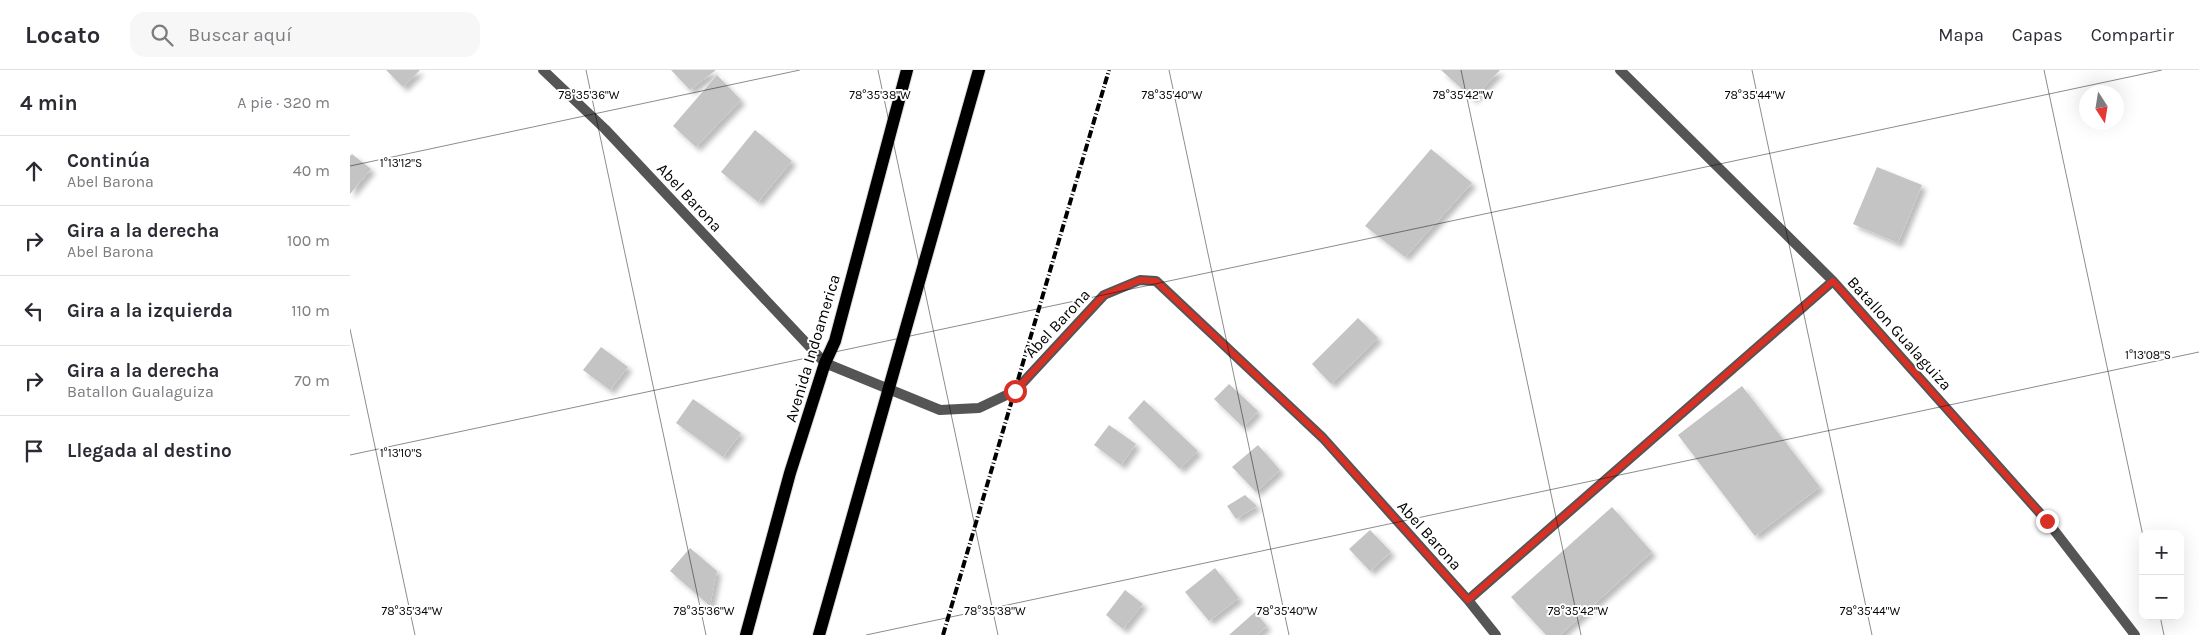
<!DOCTYPE html>
<html lang="es">
<meta charset="utf-8">
<style>
:root{--surface:#fff;--page:#f7f7f7;--text:#2b2b33;--muted:#7c7c81;--line:#e1e1e2}
body{margin:0;font-family:Karla,sans-serif;background:var(--page);color:var(--text)}
.controls{position:absolute;right:15px;bottom:15px;display:grid;overflow:hidden;border-radius:10px;box-shadow:0 5px 20px #0002}
.controls button{width:45px;height:45px;display:grid;place-items:center;padding:0;border:0;border-bottom:1px solid var(--line);background:var(--surface);color:var(--text);font:25px sans-serif}
.compass{position:absolute;left:1729px;top:15px;width:45px;height:45px;border-radius:50%;background:var(--surface);box-shadow:0 5px 20px #0002;rotate:168deg}
.stop{position:absolute;width:15px;height:15px;margin:-11px;border:4px solid #d93025;border-radius:50%;background:#fff}
.stop.end{background:#d93025;border-color:#fff;box-shadow:0 1px 5px #0008}
.list{margin:0;padding:0;list-style:none}
h2{display:flex;justify-content:space-between;align-items:center;height:65px;margin:0;padding:0 20px;font-size:21px}
h2 small{font-size:16px;font-weight:400;color:var(--muted)}
.list li{display:grid;grid-template-columns:32px 1fr auto;gap:15px;align-items:center;box-sizing:border-box;height:70px;padding:0 20px;border-top:1px solid var(--line)}
.list b{display:block;font-size:19px;white-space:nowrap}
.list p{margin:0;font-size:16px;white-space:nowrap;color:var(--muted)}
.list em{font-size:16px;font-style:normal;color:var(--muted)}
.icon{flex:none;width:28px;height:28px;fill:none;stroke:currentColor;stroke-width:2;stroke-linecap:round;stroke-linejoin:round}
.map{position:relative;flex:none;width:1849px;height:565px;overflow:hidden}
header{display:flex;align-items:center;gap:30px;box-sizing:border-box;height:70px;padding:0 25px;background:var(--surface);border-bottom:1px solid var(--line)}
header strong{font-size:24px}
nav{display:flex;gap:28px;margin-inline-start:auto;font-size:18px}
.search{width:350px;height:45px;background:var(--page);display:flex;align-items:center;gap:12px;box-sizing:border-box;padding:0 18px;border-radius:15px;color:var(--muted);font-size:19px}
main{display:flex}
aside{flex:1;background:var(--surface)}
.map>svg:first-child{display:block}
.building{fill:#c4c4c4;filter:url(#shadow)}
.lines{fill:none;stroke-linecap:round;stroke-linejoin:round}
.primary-casing{stroke:#dbdbdb;stroke-width:14}
.minor{stroke:#555;stroke-width:10}
.primary{stroke:#000;stroke-width:12}
.rail{stroke:#000;stroke-width:4;stroke-dasharray:8 2.5 1 2.5;stroke-linecap:butt}
.route{stroke:#d93025;stroke-width:6}
.ticks{fill:none;stroke:#000;stroke-width:1;stroke-opacity:0.45}
.labels{text-anchor:middle;stroke-width:4;stroke-linejoin:round;paint-order:stroke}
.street-label{font-size:16px;fill:#000;stroke:#fff}
.ticks-label{font-size:12px;text-anchor:middle;fill:#000;stroke:#fff;stroke-width:4;stroke-linejoin:round;paint-order:stroke}
</style>
<header>
<strong>Locato</strong>
<div class="search"><svg class="icon" aria-label="search" viewBox="0 0 24 24"><circle cx="10" cy="10" r="6"/><path d="M15 15l6 6"/></svg>Buscar aquí</div>
<nav><a>Mapa</a><a>Capas</a><a>Compartir</a></nav>
</header>
<main>
<aside>
<h2>4 min<small>A pie · 320 m</small></h2>
<ul class="list">
<li><svg class="icon" aria-label="ahead" viewBox="0 0 24 24"><path d="M12 20V5M6 11l6-6 6 6"/></svg><div><b>Continúa</b><p>Abel Barona</p></div><em>40 m</em></li>
<li><svg class="icon" aria-label="right" viewBox="0 0 24 24"><path d="M7 20v-9h11M14 6l5 5-5 5"/></svg><div><b>Gira a la derecha</b><p>Abel Barona</p></div><em>100 m</em></li>
<li><svg class="icon" aria-label="left" viewBox="0 0 24 24"><path d="M17 20v-9H6M10 6l-5 5 5 5"/></svg><div><b>Gira a la izquierda</b></div><em>110 m</em></li>
<li><svg class="icon" aria-label="right" viewBox="0 0 24 24"><path d="M7 20v-9h11M14 6l5 5-5 5"/></svg><div><b>Gira a la derecha</b><p>Batallon Gualaguiza</p></div><em>70 m</em></li>
<li><svg class="icon" aria-label="arrive" viewBox="0 0 24 24"><path d="M6 21V4h12l-3 4 3 4H6"/></svg><div><b>Llegada al destino</b></div></li>
</ul>
</aside>
<div class="map">
<svg width="1849" height="565" viewBox="0 0 1849 565">
<defs>
<filter id="shadow"><feDropShadow dx="4.5" dy="4.5" stdDeviation="2.5" flood-color="#0004"/></filter>
</defs>
<rect width="100%" height="100%" fill="#fff"/>
<path class="building" d="M36,0H70L53,17Z
M321,0H366L340,20Z
M1091,0H1150L1123,29Z
M367,5L391,30L346,77L323,56Z
M405,60L442,91L408,132L371,102Z
M1081,79L1122,113L1055,187L1015,156Z
M2,84L21,99L0,124V86Z
M1527,97L1572,115L1548,173L1503,154Z
M1008,248L1028,268L981,314L962,294Z
M251,277L278,297L260,320L233,300Z
M879,314L908,341L893,357L864,329Z
M1392,316L1470,417L1405,466L1328,365Z
M343,329L391,363L373,387L326,353Z
M794,330L848,381L830,399L778,348Z
M759,355L786,374L771,395L744,375Z
M908,375L930,400L906,422L882,397Z
M895,425L907,436L886,449L877,436Z
M1262,437L1302,482L1210,565H1196L1161,527Z
M1020,460L1041,482L1020,501L999,479Z
M340,478L367,501L360,536L320,501Z
M865,498L889,528L859,551L835,522Z
M775,520L793,534L773,559L756,545Z
M905,542L917,556L907,565H879Z"/>
<g class="lines">
<defs>
<path id="primary" d="M396,565L440,403L475,293L485,271L557,0
M469,565L629,0"/>
</defs>
<use href="#primary" class="primary-casing"/>
<path class="minor" d="M193,0L255,59L475,293L590,340L629,338L665,321L754,225L790,210L806,211L973,368L1118,530L1146,565
M1270,0L1483,211L1697,451L1785,565
M1118,530L1483,211"/>
<use href="#primary" class="primary"/>
<path class="rail" d="M593,565L759,0"/>
</g>
<g class="lines">
<path class="route" d="M665,321L754,225L790,210L806,211L973,368L1118,530L1483,211L1697,451"/>
</g>
<path class="ticks" d="M236,0L356,565M528,0L648,565M819,0L939,565M1111,0L1231,565M1402,0L1522,565M1694,0L1793,466M0,96L450,0M0,259L65,565M0,385L1812,0M1810,546L1814,565M516,565L1849,282"/>
<g class="labels">
<g class="street-label">
<text transform="translate(340 127) rotate(47)" y="6">Abel Barona</text>
<text transform="translate(707 253) rotate(-47)" y="6">Abel Barona</text>
<text transform="translate(1550 263) rotate(48)" y="6">Batallon Gualaguiza</text>
<text transform="translate(462 278) rotate(-73)" y="6">Avenida Indoamerica</text>
<text transform="translate(1080 465) rotate(48)" y="6">Abel Barona</text>
</g>
</g>
<g class="ticks-label">
<text x="239" y="29">78°35'36"W</text>
<text x="530" y="29">78°35'38"W</text>
<text x="822" y="29">78°35'40"W</text>
<text x="1113" y="29">78°35'42"W</text>
<text x="1405" y="29">78°35'44"W</text>
<text x="51" y="97">1°13'12"S</text>
<text x="1798" y="289">1°13'08"S</text>
<text x="51" y="387">1°13'10"S</text>
<text x="62" y="545">78°35'34"W</text>
<text x="354" y="545">78°35'36"W</text>
<text x="645" y="545">78°35'38"W</text>
<text x="937" y="545">78°35'40"W</text>
<text x="1228" y="545">78°35'42"W</text>
<text x="1520" y="545">78°35'44"W</text>
</g>
</svg>
<div class="controls">
<button>+</button>
<button>−</button>
</div>
<svg class="compass" viewBox="-18 -18 36 36"><path d="M0-13l5 13h-10z" fill="#e53935"/><path d="M0 13l5-13h-10z" fill="#7c7c81"/></svg>
<div class="stop" style="left:665px;top:321px"></div>
<div class="stop end" style="left:1697px;top:451px"></div>
</div>
</main>
